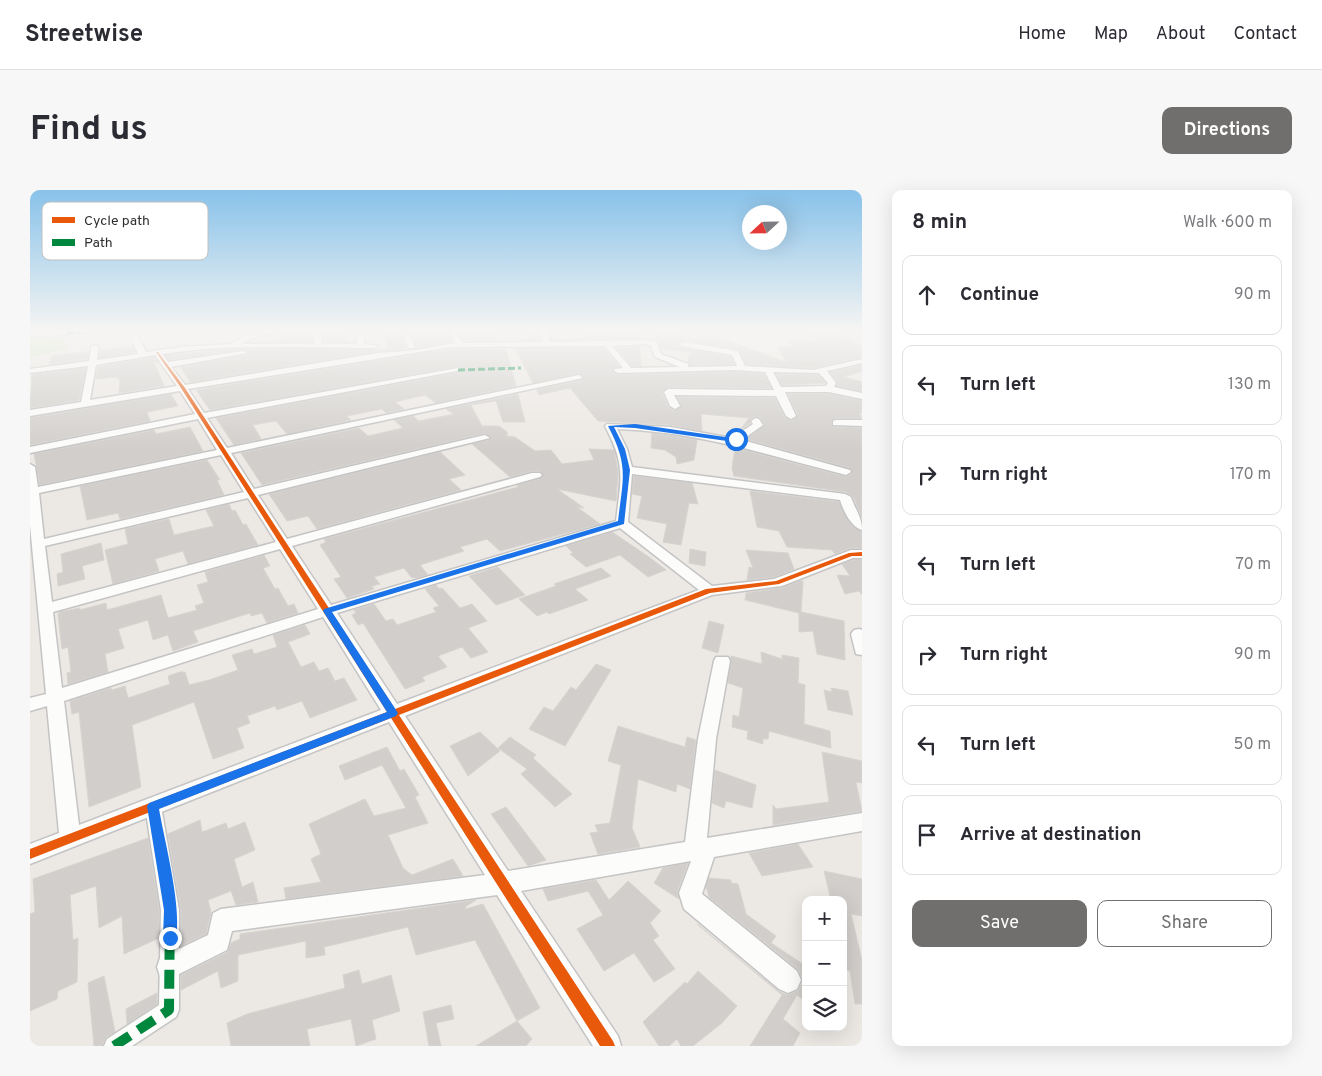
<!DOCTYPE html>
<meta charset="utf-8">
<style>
:root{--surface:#fff;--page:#f7f7f7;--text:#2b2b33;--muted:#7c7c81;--line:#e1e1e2;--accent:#706f6e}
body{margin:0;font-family:Overpass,sans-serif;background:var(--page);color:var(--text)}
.controls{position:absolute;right:15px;bottom:15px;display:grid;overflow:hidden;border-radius:10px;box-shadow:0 5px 20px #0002}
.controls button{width:45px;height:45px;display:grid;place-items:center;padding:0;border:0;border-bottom:1px solid var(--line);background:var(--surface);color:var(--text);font:25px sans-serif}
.compass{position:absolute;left:712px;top:15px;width:45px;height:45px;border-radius:50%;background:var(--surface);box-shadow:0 5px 20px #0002;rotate:248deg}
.stop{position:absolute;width:15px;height:15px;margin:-11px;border:4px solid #1a73e8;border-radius:50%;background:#fff}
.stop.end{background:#1a73e8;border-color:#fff;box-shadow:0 1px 5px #0008}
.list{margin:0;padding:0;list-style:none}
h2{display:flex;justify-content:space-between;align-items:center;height:65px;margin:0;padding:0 20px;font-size:21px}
h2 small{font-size:16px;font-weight:400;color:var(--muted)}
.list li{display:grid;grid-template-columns:32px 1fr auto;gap:15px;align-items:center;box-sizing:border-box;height:80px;margin:0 10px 10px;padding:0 10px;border:1px solid var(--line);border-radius:10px}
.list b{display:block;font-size:19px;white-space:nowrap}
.list em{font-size:16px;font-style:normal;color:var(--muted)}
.actions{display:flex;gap:10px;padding:15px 20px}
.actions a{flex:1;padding:11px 0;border:1px solid var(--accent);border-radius:10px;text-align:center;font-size:18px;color:var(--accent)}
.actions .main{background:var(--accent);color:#fff}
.icon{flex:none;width:28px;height:28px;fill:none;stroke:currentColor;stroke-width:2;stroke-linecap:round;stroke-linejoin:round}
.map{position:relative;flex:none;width:832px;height:856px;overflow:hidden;border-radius:10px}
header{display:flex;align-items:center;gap:30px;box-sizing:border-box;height:70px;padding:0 25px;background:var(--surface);border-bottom:1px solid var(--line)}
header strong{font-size:24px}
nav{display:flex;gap:28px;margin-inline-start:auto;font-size:18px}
.intro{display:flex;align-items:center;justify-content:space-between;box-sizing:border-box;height:120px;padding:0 30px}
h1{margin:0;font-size:35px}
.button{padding:12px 22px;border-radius:10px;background:var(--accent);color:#fff;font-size:18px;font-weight:700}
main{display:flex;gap:30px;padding:0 30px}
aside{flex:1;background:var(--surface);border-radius:10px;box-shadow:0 5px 20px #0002}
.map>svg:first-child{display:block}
.green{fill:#cee6be}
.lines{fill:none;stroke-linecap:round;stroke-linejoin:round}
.stream{stroke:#99d6ec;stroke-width:2.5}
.building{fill:#d1cecb;stroke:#d7d4d0}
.pedestrian-casing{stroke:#c5c4c5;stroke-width:3}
.minor-casing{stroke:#c5c4c5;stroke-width:3}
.pedestrian{fill:#fcfcfb;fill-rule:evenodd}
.minor{fill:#fcfcfb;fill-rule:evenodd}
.quiet-far2{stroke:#00873e;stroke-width:3;stroke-dasharray:7 3;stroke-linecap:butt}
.quiet-far1{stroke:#00873e;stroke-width:8;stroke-dasharray:15 8;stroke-linecap:butt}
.quiet{stroke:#00873e;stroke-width:10;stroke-dasharray:19 10;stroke-linecap:butt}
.cycleway-casing{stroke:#fff;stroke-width:3}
.cycleway{fill:#e8590c;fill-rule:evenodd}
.route{fill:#1a73e8}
.key{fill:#fff;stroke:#c0c0c0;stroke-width:1}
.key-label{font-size:14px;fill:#2e2e2e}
</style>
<header>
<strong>Streetwise</strong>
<nav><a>Home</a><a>Map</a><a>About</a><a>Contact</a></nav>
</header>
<div class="intro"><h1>Find us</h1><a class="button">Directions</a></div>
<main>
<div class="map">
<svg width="832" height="856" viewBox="0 0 832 856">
<rect width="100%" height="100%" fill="#ece8e4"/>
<path class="green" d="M32,145L38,159L0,167V146Z"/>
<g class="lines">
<path class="stream" d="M831,170L810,171L831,178"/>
</g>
<path class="building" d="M257,140H282V152H224L250,150Z
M293,140L316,141V151L325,152H293Z
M352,140H369L377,159L348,161L160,192L151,177L217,165L219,162L213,159L139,170L135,165L212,159H358Z
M380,140H417L422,152L387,158Z
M428,140H460L464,150L474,151H433Z
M495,140H507L510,150L481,151L500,149Z
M518,140H522L527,149H551L552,140H599L600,143H610V148L521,150Z
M646,143L657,147L690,148L756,172L748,157H765L757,150L791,151L779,145L807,143L832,156V167L783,178L716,174L708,159L653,150L648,153L651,158L701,167L704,174L660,175L658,172L660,162L631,159L629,151L625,150L627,145Z
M610,156L611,176H602L586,158Z
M103,157L105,162L69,168L70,160Z
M485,158H574L589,177L582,180L587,185L705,182L734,184L741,198L638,197L632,203L638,217L644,221L652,216L647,207L745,208L754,227L762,231L768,225L758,204H799L832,211V223H829L832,228H806L801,231L803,237L832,238V328L823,306L816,302L704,286L702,278L705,258L816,287L823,283L820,278L716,249L735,235L730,227L725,226L720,229V233L711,239L719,228L671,224L672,241L640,235L568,231L540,198L509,205L507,200L553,190L554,186L549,183L503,193Z
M421,159H476L486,196L406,213L395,205L365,212L374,219L356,223L352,219L317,226L321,230L257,244L246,231L223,235L231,249L204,255L186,228L432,182L434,179L428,176L180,220L166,200Z
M58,162L57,169L19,174L23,165Z
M124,167L128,172H124L134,196L89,203L90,189H87L88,187L66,189L68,177Z
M832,175V181L814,187L832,192V201L807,196L808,192L800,182Z
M56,178L49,210L0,218L2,185L13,183L15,185L16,183Z
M746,184L788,185L796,193L752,195Z
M141,204L148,216L117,222L120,231L0,255V228Z
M488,204L495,232H473L466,211L441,215L452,236H469L477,242V246L485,247L505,261L521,260L532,274L564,270L559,259L584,260L588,282L586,311L527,299L554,318L547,317L570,334L470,361L457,349L430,357L434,361L390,375L398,385L386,388L381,387L374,378L344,387L350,394L342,396L344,399L317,408L304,389L311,387L290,355L296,352L294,349L488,297L487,295L510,289L513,284L510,281H502L480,287L442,254L462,249L455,243L232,295L211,263L329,238L338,246L373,238L364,230L383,226L389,231L424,224L416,219Z
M160,237L173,261L10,295L4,264L124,240L126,244Z
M622,243L667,250L664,270L647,274L646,267L635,260L621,258Z
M410,262L435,285L419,289L431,300L287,339L278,326L257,331L239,304Z
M177,270L190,290H187L194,305L90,329L88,323L57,330L50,296Z
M604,286L662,293L668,314L659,313L651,355L633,352L637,334L607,328L612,306L602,304Z
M720,301L809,312L820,333L832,342V358H820L805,364L802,360L757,357L749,341L727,337Z
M199,314L202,321L205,320L213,335L216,334L228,355L158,374L153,361L125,369L129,381L83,394L75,360L98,354L95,339L139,329L144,345L184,336L176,320Z
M582,342L619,367L636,380L618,387L590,365L556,377L540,364L543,363L536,356Z
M71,353L74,370L52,376L55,389L28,396L27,384L33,382L31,364Z
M660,359L676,362L675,376L659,373Z
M716,360L758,363L764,379L744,387L717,390L719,377L723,378Z
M234,365L240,376L233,378L245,399L248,398L258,416L264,414L268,423L237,433L232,423L221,426L220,423L163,441L168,452L143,461L138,445L123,450L118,430L88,439L94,458L75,464L78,482L38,494L37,483L41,482L38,457L32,459L28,424L30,422L50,418V420L76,413L77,420L131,405L138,428L167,420L165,416L174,413L167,395L178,392L175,382Z
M823,370H832V405L829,401L815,404L807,385L820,386L812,374Z
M468,377L495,405L466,415L439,386Z
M571,378L581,386L545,399L558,410L519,424L517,422L507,426L489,409L526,396L524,394Z
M770,391H773L771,422L814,431L815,470L787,464L783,441L769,442V423L715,410L716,403L752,398Z
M406,395L409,399L412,398L430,418L442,414L457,431L438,438L458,462L441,468L432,457L408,466L417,477L392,487L395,491L375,499L333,433L328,435L322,425L326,423L324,420L344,414L356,431L363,429L367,435L406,422L403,418L409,416L395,399Z
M679,431L694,435L688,463L672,458Z
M275,435L280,444L258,452L271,477L284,472L289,481L298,478L305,491L314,488L327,510L280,528L272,511L247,520L245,516L217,526L220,533L207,538L214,558L183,569L164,512L102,535L111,597L59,617L49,522L42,524L40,511L81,498L82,500L95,496L98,508L140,494L138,486L150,482H155L159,495L179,490L208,480L202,465L222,459L224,464L247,457L243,445Z
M731,462L752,469V465L769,468L768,493L775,495L774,534L800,541L801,558L739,541L738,549H733V554L717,549L718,541L702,537L703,525L709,527L713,498L698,493L701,466L732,474Z
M566,474L581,480L535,556L499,539L514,517L523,521L541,497L546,500Z
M801,498L818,501L823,525L798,520L794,500L802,502Z
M588,536L655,557L657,547L666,550L660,599L647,594L646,602L608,589L602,638L610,657L568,664L560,643L568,642L565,635L580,633L591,575L578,571Z
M450,542L470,561L438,586L420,556Z
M480,547L506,565L503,568L542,604L525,617L491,584L497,579L468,558Z
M357,557L370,581L374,579L389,605L385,607L398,633L358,645L373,678L382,685L423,669L433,686L256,709L254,698L291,692L281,669L291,664L279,634L335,609L344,626L376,618L352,575L315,590L309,576Z
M792,562L832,571V593L826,592L832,621L743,635V615L746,619L799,612Z
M685,580L726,595L722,618L696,611L694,618L682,613Z
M476,617L516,670L498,676L461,624Z
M170,630L172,642L196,633L198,639L215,632L225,660L204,669L212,697L223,692L228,712L206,715L201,701L178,710L181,722L176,744L151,756V720L138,644Z
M118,648L129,720V748L94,764L92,726L69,738L66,696L40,705L43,750L48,748L47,792L28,801L27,809L0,821V724L5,722L3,689Z
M768,654L783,677L732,686L719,663Z
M658,673L647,702L649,709L624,693L633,678Z
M794,681L832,689V726L821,724L832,770V814H825L820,781L817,780L813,762V710H801Z
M679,688L701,690V693L708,694L716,724L746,746L741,753L776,776V812L767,805L753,829L770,843L763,856H720L752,805L667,734L748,801L757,805L768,801L773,791L769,780L679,707L676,696Z
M566,690L579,710L598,691L631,721L620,733L629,746L623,750L645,779L624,792L604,763L574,781L547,739L573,725L558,701L518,711L513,699Z
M446,710L435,717L436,719L453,714L510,818L487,831L445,750L386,765L378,737L294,757L295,765L276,768V751L208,765V791L191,798L188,781L151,800V785L198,762L201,753L210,749V744Z
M329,780L332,794L361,785L370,821L342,830L346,849L326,856L321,829L277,839L280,856H201L197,833L217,824L315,798L313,785Z
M668,781L707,816L692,833L663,856H651L647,849L639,856H629L613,832L655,792L657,794Z
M74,786L85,842L76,847L72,856H64L58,793Z
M127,803V814L97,834L96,819Z
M421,815L424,829L406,833L411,856H399L393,822Z
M487,831L502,849L496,856H446Z"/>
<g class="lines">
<defs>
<path id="pedestrian" d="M123,609L128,611L131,616L149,720V820L146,827L102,856H74L77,849L129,815L131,720L115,616L118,611Z"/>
<path id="minor" d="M46,140L37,145L0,146V142Z
M191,140C200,140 209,145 218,145C229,145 239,140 250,140L221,149L211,154H284V140H291V154H327L326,140H333L334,154L349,156L345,158C275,158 202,153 132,164L138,172L213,161L217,163L141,177L155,195L348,163L387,160L425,153L419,140H426L432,153L513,152L509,140H516L520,152L615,150L627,152L631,164L658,174V177L707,176L702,165L651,156L650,154L654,152L708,161L715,176L783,180L832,169V173L797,181L806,193L804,197L832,203V209L799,202H755L766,226L761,229L756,226L746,206L644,205L650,216L645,219L640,216L634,202L638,199L744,200L735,182L705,180L588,183L584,181L585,179L593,178L575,156L421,157L158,199L174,223L428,178L432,180L177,228L197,258L549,185L553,188L201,263L224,299L455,245L460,248L228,305L257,349L502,283H510L512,285L510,287L262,356L301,415L586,331C591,288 596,276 575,236L577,234L640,237L702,248L723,234L721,231L726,228L729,229L733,235L712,250L820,280L821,282L816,285C736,265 671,242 587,239L597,259L602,277L815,304L821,307C825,319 832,327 832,340C821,337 813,320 810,310L602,284L598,332L682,396L744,389L821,360H832V368H823L752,396L682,405L375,526L478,681L655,652L668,549L684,471L686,467H698L700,471L686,549L677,648L832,623V641L684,667L672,704L767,781L771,790L767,799L758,803L749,799L654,719L649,703L661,671L491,701L588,846L591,856H563L467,705L202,741L197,760L139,789L130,786L127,777L130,768L178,745L183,723L191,719L455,685L359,532L0,674V654L29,643L17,516L0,521V508L16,504L0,335V274L5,277L8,297L187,260L168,229L0,263V257L165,224L150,201L0,226V220L51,212L58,176L0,183V179L59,171L61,157L65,155L69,157L67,170L108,164L101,148L105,146L109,148L116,162L150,157L201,154L212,147ZM615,154L621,156L625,167L650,177L601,178L582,156ZM125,165L147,196L60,210L66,175ZM743,182L789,183L798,193L796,196L751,197ZM191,265L214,302L14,349L9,303ZM218,308L246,352L22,412L15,356ZM590,338L669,400L367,514L307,423ZM250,359L288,419L32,498L23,422ZM293,427L351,520L49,635L34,511Z
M371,140H378L385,158H379Z
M825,140H832V145Z
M806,230H832V236L803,235V231Z
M829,439L832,440V465L826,464L821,444L824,440Z"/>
</defs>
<use href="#pedestrian" class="pedestrian-casing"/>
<use href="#minor" class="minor-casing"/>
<use href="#pedestrian" class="pedestrian"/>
<use href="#minor" class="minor"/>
<path class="quiet-far2" d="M37,143L86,140
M428,180L491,178"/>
<path class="quiet-far1" d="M123,616L125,628"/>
<path class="quiet" d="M84,856L139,820L140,720L125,627"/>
<defs>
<path id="cycleway" d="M126,162H128L155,198L365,519L676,399L746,391L819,363L832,362V366H822L749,394L680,403L369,525L583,851L585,856H570L361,528L0,669V659L357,522L151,198Z"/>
</defs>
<use href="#cycleway" class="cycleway-casing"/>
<use href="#cycleway" class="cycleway"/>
</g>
<linearGradient id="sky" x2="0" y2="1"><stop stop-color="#88c2ea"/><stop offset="0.54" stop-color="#f6f5f3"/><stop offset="1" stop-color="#f6f5f3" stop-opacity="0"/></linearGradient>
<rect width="832" height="260" fill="url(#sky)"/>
<path class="route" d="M605,234L709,249L704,252L605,238L584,237L595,259L600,280L594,334L302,422L368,523L366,526L129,619C134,649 155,728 144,753L140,755L135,753L133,748L134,720L117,616L119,613L357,522L293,421L294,419L588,331C593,288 599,276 578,236Z"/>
<rect x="12" y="12" width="166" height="58" rx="8" class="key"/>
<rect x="22" y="27" width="23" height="6" fill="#e8590c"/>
<rect x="22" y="49" width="23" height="7" fill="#00873e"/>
<g class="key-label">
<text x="54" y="35">Cycle path</text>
<text x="54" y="57">Path</text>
</g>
</svg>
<div class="controls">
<button>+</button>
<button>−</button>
<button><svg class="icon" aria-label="layers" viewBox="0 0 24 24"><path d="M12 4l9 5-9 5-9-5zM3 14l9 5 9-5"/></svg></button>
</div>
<svg class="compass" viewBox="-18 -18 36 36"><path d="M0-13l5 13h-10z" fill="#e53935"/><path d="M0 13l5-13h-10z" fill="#7c7c81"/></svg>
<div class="stop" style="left:706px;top:249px"></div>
<div class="stop end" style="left:140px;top:748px"></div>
</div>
<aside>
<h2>8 min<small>Walk · 600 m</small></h2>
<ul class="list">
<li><svg class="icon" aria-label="ahead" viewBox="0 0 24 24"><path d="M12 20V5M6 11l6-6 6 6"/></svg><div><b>Continue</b></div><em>90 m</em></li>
<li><svg class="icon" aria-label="left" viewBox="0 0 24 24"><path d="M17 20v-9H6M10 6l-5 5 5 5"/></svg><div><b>Turn left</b></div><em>130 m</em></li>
<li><svg class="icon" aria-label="right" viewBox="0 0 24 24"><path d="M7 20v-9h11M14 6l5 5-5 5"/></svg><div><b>Turn right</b></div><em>170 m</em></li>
<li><svg class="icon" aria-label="left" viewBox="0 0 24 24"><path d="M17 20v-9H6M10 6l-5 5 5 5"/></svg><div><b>Turn left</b></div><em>70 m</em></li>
<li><svg class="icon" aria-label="right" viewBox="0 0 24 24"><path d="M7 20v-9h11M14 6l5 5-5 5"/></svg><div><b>Turn right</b></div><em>90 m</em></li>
<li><svg class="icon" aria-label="left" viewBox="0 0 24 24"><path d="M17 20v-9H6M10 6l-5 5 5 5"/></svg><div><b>Turn left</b></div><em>50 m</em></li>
<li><svg class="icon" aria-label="arrive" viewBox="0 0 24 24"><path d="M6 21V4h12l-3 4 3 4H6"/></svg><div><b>Arrive at destination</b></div></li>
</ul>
<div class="actions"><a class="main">Save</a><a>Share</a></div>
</aside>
</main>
